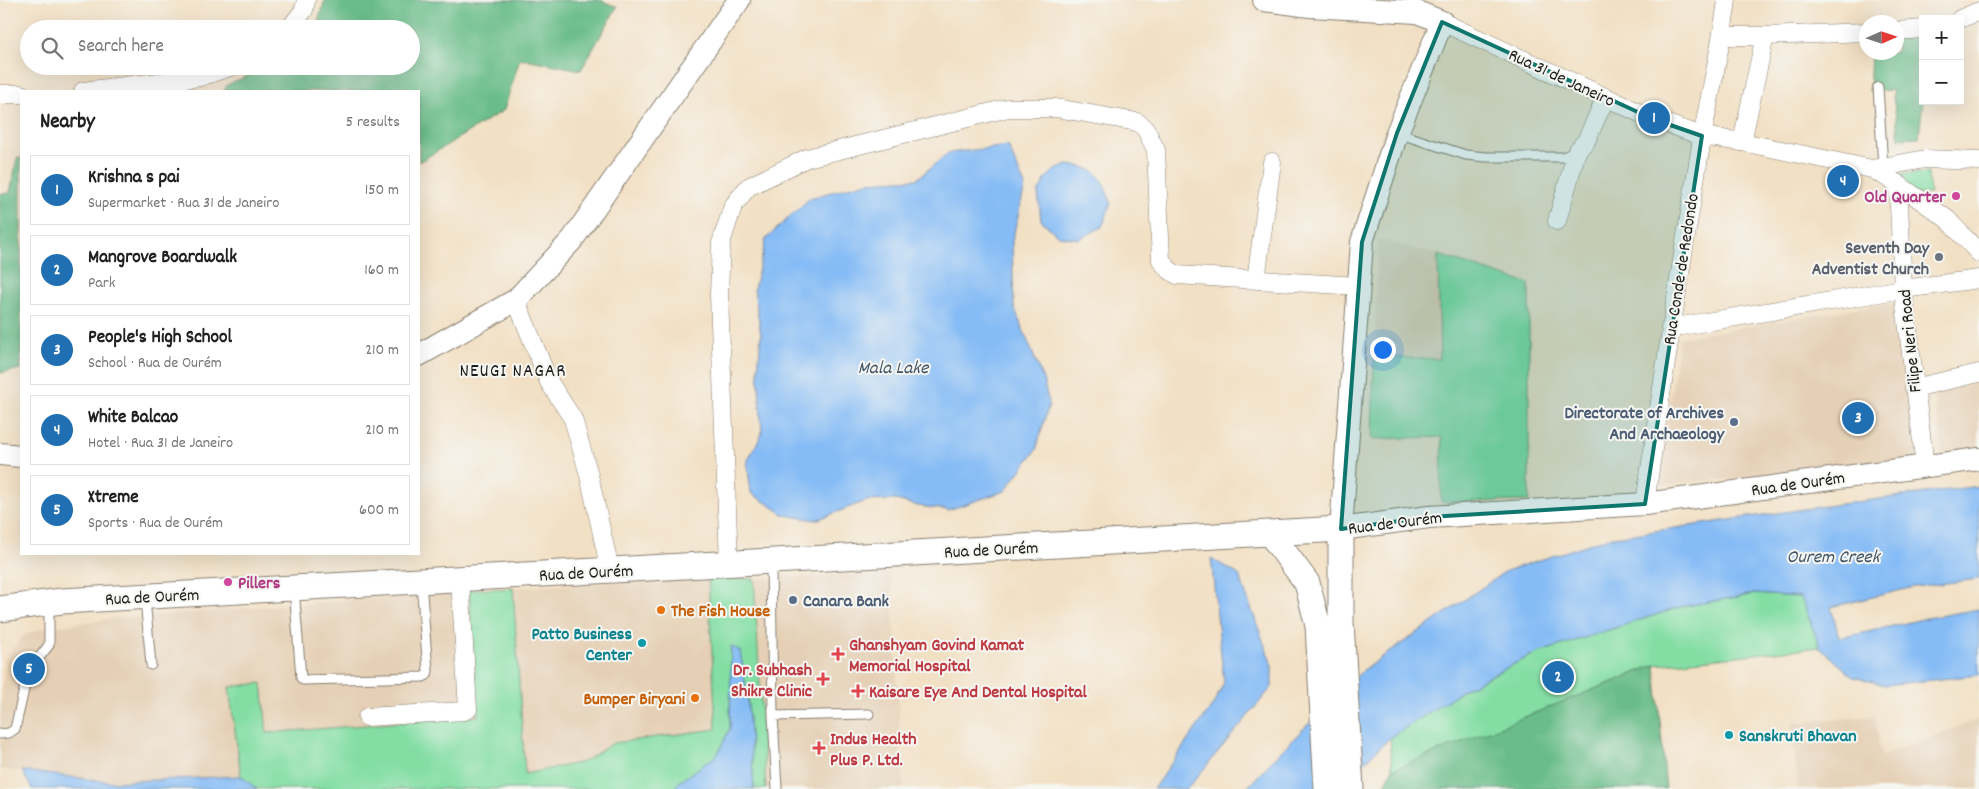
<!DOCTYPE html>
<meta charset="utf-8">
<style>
:root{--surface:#fff;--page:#f2f2f2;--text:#222;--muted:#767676;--line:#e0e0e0;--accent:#1f6fb2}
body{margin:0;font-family:Dekko,sans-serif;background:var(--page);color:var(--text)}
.controls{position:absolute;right:15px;top:15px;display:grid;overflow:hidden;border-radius:0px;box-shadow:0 5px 20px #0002}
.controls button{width:45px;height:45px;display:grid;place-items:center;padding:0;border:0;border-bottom:1px solid var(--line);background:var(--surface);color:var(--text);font:25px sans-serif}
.compass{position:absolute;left:1859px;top:15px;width:45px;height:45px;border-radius:50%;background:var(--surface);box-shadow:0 5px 20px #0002;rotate:87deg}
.you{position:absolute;left:1382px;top:349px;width:18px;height:18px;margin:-12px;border:4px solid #fff;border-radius:50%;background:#1a73e8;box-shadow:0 0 0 8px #1a73e833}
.badge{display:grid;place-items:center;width:32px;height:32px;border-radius:50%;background:var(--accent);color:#fff;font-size:16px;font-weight:700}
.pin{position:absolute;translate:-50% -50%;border:2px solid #fff;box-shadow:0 1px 5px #0006}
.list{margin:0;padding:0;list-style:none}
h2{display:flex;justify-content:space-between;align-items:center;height:65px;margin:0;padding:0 20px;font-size:21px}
h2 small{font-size:16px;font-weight:400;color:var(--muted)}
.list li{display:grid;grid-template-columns:32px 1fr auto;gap:15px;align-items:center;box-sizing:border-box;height:70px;margin:0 10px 10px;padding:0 10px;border:1px solid var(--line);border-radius:0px}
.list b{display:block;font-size:19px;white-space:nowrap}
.list p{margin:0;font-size:16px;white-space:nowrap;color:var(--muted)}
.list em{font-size:16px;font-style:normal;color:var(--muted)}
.icon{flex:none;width:28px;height:28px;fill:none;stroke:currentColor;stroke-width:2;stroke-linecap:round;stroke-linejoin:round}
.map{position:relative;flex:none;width:1979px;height:789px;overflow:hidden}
.search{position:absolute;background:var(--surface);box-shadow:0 5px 20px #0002;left:20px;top:20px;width:400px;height:55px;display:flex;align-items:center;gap:12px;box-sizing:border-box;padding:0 18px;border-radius:28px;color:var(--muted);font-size:19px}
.panel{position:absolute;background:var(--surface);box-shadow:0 5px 20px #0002;left:20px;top:90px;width:400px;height:465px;border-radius:0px}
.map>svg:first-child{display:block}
.built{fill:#e5d0b5}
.green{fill:#84dea4;stroke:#507d60}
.forest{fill:#6bbd8a;stroke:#446c53}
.water{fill:#86bcf5;stroke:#516c88}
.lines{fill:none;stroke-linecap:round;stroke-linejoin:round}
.service-casing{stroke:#877e70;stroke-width:11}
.minor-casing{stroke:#877e70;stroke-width:19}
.tertiary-casing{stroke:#877e70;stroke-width:24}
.secondary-casing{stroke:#877e70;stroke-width:27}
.service{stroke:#fff;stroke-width:9}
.minor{stroke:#fff;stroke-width:18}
.tertiary{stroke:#fff;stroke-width:22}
.secondary{stroke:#fff;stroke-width:25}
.marked{fill:#0f766e;fill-opacity:0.2;stroke:#0f766e;stroke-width:4;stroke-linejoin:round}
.hotel-dot{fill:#d1479c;stroke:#f6f6f2;stroke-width:2}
.worship-dot{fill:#6b7280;stroke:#f6f6f2;stroke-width:2}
.service-dot{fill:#5c6f8a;stroke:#f6f6f2;stroke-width:2}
.food-dot{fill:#e8710a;stroke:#f6f6f2;stroke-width:2}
.culture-dot{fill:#0f9aa8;stroke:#f6f6f2;stroke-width:2}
.health-dot{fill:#e0444e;stroke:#f6f6f2;stroke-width:2}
.labels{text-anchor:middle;stroke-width:4;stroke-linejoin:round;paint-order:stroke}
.street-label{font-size:18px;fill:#1c1c1c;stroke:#f6f6f2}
.hotel-label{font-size:18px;font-weight:bold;fill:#b23c85;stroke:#f6f6f2;text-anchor:end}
.worship-label{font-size:18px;font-weight:bold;fill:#5b616d;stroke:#f6f6f2;text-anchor:end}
.service-label{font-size:18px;font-weight:bold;fill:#4e5e75;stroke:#f6f6f2;text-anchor:end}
.food-label{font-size:18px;font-weight:bold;fill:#c56008;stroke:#f6f6f2;text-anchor:start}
.culture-label{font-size:18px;font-weight:bold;fill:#0d838f;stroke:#f6f6f2;text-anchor:end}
.health-label{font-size:18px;font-weight:bold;fill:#be3a42;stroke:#f6f6f2;text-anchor:start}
.water-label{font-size:19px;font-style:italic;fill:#415468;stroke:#f6f6f2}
.neighbourhood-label{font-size:19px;letter-spacing:1px;fill:#1c1c1c;stroke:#f6f6f2}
</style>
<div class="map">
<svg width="1979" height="789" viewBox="0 0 1979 789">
<rect width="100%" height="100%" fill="#f6f6f2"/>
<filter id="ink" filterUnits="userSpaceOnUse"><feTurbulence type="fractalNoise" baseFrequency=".02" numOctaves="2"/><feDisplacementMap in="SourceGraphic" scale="10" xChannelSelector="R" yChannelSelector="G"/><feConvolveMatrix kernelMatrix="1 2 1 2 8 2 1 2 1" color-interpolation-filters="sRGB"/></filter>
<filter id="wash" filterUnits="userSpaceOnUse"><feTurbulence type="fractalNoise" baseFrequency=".0096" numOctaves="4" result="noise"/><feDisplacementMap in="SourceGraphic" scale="20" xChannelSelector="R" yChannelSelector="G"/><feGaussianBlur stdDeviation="1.12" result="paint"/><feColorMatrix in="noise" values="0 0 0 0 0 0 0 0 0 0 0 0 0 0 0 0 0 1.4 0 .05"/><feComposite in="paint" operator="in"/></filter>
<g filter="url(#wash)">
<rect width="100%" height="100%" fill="#f2e0c4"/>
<path class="built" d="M1378,239L1438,255L1440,359L1374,357Z
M1900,301L1920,464L1658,485L1679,338Z
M1979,382V450L1943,455L1934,393Z
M891,573L903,789H766L754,579Z
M708,577L716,729L613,743L583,762L525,774L513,588Z
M469,590L478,716L267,733L262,683L229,688L241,776L111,782L0,769V726L5,658L24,635L44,628L111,619Z
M1875,716L1881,756L1979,719V789H1798L1792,723Z"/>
<path class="green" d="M1928,173L1930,194H1903L1901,174Z
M1438,255L1529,284V501L1441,502L1442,437L1372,439L1374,357L1440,359Z
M708,577L754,579L766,789H754L747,693L731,646L730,729L717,755L679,782L674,789H257L241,776L229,687L262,683L267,733L478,716L469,590L513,588L525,774L583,762L613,743L716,729Z
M1754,594L1801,597L1820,647L1655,665L1392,770L1390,738L1466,688L1534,654L1680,607Z"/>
<path class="forest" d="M325,0H600L617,7L581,70L520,58L504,110L419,162V91H224L227,85L270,66H411V29H315Z
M1923,35V101L1919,137L1899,138L1892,90L1869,91L1871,53L1896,52L1897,38Z
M17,158H21V369L0,373V194L10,193Z
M1655,665L1666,789H1383L1392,770Z"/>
<path class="water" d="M1008,146L1025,186L1012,241L1014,307L1043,379L1049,404L1036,450L1005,491L948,510L918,506L896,500L866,501L816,520L785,515L751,493L747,462L762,434L758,369L761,335L754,289L766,239L810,198L867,182L917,179L948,153Z
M1067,165C1099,167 1101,176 1111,203L1102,227L1079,239L1058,236L1041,220L1038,193L1046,178L1055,170Z
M1979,486V579L1914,587L1831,607L1839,637L1854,635L1927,618L1979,609V675L1885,685L1853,677L1820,647L1801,597L1754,594L1680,607L1534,654L1466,688L1390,738L1335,789H1246L1282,750L1362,671L1506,571L1607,538L1818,507Z
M1211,558L1239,575L1272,665V687L1187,789H1153L1213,705L1224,683Z
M731,646L740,651L747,693L754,789H674L679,782L717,755L730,729Z
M22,771L111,782L241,776L257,789H32Z"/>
</g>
<g filter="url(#ink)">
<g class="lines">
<defs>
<path id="service" d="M1878,87L1883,167
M1397,133L1466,155L1486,157H1563L1577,151
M771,561L773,716L777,789
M294,588L301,678L303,680L423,677L427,675L428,671L421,581
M145,599L151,665
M773,716L869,714
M0,734L9,733L15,729L28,672L49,645V603"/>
<path id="minor" d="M1960,19L1979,11
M1442,22L1653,119L1702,136L1742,142L1872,169L1898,184L1947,219L1979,253
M289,29L304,10L306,0
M1896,31L1923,29
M1723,36H1765L1866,32
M83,91L200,77L233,66
M0,94H21
M1742,142L1765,36
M1872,169L1925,159L1979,161
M1898,184L1903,289L1925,466
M1557,221L1577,151L1586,141L1606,97
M1256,280L1272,162
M516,300L549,382L573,419L589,475L610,570
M1670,328L1903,289L1979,279
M1914,388L1979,373
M1645,504C1662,384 1681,264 1701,145C1709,96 1721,49 1727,0
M729,564L719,295L721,243L733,206L748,187L807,158L1008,108H1056L1137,122L1145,128L1156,150L1161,260L1168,269L1177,275L1358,286
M367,717L464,711L468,709L460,579"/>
<path id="tertiary" d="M1264,0L1310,6L1417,12L1442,22L1397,133L1362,242L1341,529L1429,517L1645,504L1979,459
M419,355L516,300L572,240L739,0
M0,454L21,456"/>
<path id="secondary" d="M1270,533L1307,583L1318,626L1327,789
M0,609L62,601L1341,529V623L1351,789"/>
</defs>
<use href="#service" class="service-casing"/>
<use href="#minor" class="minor-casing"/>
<use href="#tertiary" class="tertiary-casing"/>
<use href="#secondary" class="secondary-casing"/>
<use href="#service" class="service"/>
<use href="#minor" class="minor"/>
<use href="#tertiary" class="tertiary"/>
<use href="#secondary" class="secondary"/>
</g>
</g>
<path class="marked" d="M1442,22L1653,119L1702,136L1645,504L1429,517L1341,529L1362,242L1397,133Z"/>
<g class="hotel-dot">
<circle cx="1956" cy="196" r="5"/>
<circle cx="228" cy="582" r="5"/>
</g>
<circle class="worship-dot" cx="1939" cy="257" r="5"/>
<g class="service-dot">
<circle cx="1734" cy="422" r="5"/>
<circle cx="793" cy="600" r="5"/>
</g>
<g class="food-dot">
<circle cx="661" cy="610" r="5"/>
<circle cx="695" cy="698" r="5"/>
</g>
<g class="culture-dot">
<circle cx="642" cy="643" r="5"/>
<circle cx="1729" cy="735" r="5"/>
</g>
<g class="health-dot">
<path d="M835.5 646.5h5v5h5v5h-5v5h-5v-5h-5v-5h5z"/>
<path d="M820.5 671.5h5v5h5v5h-5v5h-5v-5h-5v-5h5z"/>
<path d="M855.5 683.5h5v5h5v5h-5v5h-5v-5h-5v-5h5z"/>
<path d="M816.5 740.5h5v5h5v5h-5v5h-5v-5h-5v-5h5z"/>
</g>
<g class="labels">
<g class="street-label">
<text transform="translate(1562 77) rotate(25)" y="6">Rua 31 de Janeiro</text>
<text transform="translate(1680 269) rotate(-81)" y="6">Rua Conde de Redondo</text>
<text transform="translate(1909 341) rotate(-96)" y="6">Filipe Neri Road</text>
<text transform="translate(1798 483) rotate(-8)" y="6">Rua de Ourém</text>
<text transform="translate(1395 522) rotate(-7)" y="6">Rua de Ourém</text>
<text transform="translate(991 549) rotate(-3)" y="6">Rua de Ourém</text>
<text transform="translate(586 572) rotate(-3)" y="6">Rua de Ourém</text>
<text transform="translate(152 596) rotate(-3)" y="6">Rua de Ourém</text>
</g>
<g class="hotel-label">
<text x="1946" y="202">Old Quarter</text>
<text x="238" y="588" text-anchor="start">Pillers</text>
</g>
<g class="worship-label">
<text x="1929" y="253">Seventh Day<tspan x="1929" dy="21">Adventist Church</tspan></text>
</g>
<g class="service-label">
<text x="1724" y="418">Directorate of Archives<tspan x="1724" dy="21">And Archaeology</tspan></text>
<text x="803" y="606" text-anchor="start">Canara Bank</text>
</g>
<g class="food-label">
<text x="671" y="616">The Fish House</text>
<text x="685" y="704" text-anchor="end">Bumper Biryani</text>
</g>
<g class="culture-label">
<text x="632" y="639">Patto Business<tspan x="632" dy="21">Center</tspan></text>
<text x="1739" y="741" text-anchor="start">Sanskruti Bhavan</text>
</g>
<g class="health-label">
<text x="849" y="650">Ghanshyam Govind Kamat<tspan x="849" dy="21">Memorial Hospital</tspan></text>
<text x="812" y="675" text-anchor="end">Dr. Subhash<tspan x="812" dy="21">Shikre Clinic</tspan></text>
<text x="869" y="697">Kaisare Eye And Dental Hospital</text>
<text x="830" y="744">Indus Health<tspan x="830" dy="21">Plus P. Ltd.</tspan></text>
</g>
<g class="water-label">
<text x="893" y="373">Mala Lake</text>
<text x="1833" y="562">Ourem Creek</text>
</g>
<g class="neighbourhood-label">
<text x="513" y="376">NEUGI NAGAR</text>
</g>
</g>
</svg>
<div class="controls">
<button>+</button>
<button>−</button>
</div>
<svg class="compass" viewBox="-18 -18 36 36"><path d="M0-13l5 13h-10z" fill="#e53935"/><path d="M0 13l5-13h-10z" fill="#767676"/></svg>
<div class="you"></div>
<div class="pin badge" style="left:1654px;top:118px">1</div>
<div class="pin badge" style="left:1558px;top:677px">2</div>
<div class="pin badge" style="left:1858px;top:418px">3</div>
<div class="pin badge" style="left:1843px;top:181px">4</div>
<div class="pin badge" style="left:29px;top:669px">5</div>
<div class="search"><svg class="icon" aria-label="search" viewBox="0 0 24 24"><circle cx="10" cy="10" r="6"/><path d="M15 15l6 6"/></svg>Search here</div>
<section class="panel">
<h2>Nearby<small>5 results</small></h2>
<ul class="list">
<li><span class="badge">1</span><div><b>Krishna s pai</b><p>Supermarket · Rua 31 de Janeiro</p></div><em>150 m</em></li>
<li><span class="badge">2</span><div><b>Mangrove Boardwalk</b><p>Park</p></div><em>160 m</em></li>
<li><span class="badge">3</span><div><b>People's High School</b><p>School · Rua de Ourém</p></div><em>210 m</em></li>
<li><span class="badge">4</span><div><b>White Balcao</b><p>Hotel · Rua 31 de Janeiro</p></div><em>210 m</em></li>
<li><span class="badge">5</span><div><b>Xtreme</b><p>Sports · Rua de Ourém</p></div><em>600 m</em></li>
</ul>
</section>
</div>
